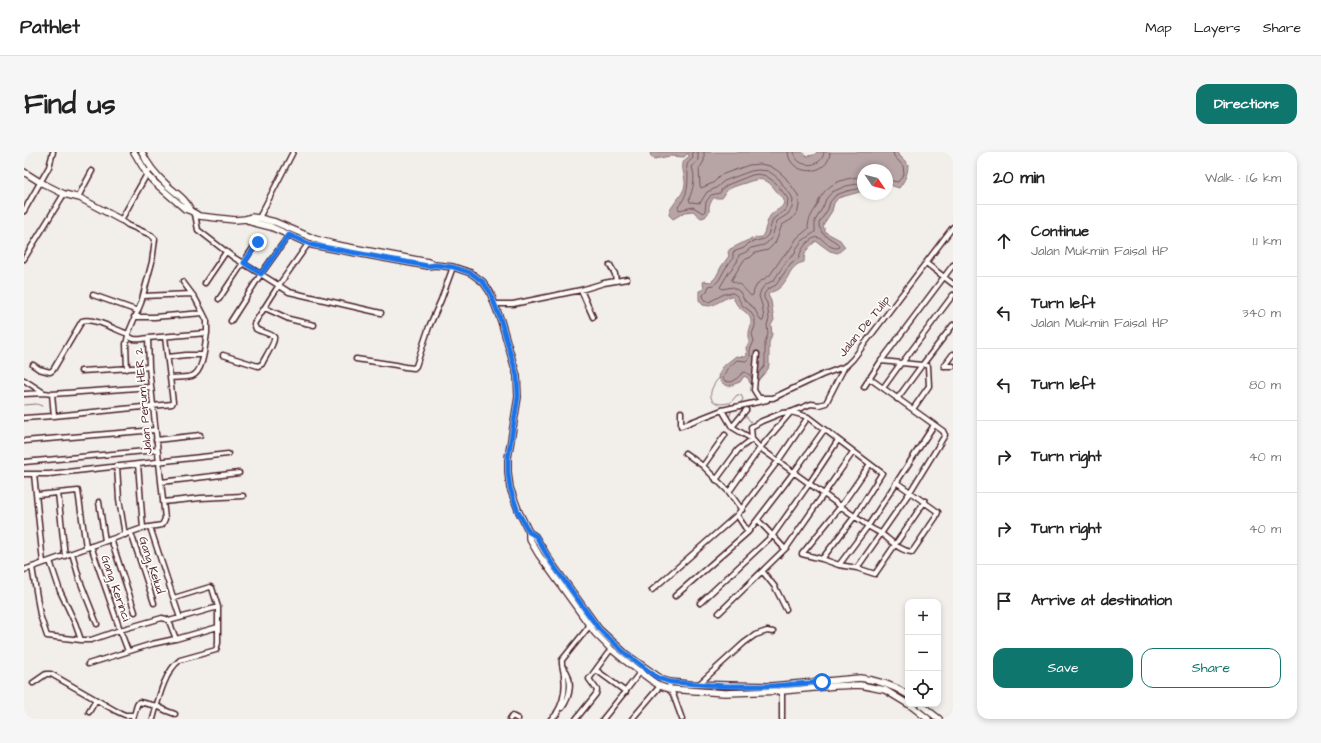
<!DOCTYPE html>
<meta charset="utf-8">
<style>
:root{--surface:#fff;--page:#f6f6f6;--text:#222;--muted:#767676;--line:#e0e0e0;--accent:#0f766e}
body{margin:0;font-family:"Architects Daughter",sans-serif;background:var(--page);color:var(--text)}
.controls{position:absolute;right:12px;bottom:12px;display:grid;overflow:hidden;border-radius:8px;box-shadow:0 2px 6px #0003}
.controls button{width:36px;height:36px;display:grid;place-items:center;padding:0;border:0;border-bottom:1px solid var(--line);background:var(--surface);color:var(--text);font:20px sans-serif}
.compass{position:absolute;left:833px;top:12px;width:36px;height:36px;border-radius:50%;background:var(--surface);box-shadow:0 2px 6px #0003;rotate:125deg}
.stop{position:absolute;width:12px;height:12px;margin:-9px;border:3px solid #1a73e8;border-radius:50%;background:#fff}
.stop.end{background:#1a73e8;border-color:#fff;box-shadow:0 1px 4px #0008}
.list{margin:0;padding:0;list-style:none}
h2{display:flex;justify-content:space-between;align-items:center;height:52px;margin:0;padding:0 16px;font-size:17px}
h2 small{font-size:13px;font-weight:400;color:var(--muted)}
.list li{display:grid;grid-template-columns:26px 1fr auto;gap:12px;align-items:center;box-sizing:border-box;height:72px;padding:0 16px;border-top:1px solid var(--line)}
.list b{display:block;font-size:15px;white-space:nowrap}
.list p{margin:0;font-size:13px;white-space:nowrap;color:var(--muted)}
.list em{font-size:13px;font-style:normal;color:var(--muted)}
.actions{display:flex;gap:8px;padding:12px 16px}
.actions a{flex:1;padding:9px 0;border:1px solid var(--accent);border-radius:12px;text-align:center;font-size:14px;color:var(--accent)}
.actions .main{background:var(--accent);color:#fff}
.icon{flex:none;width:22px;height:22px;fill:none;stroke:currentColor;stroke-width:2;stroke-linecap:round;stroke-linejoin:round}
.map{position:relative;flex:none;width:929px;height:567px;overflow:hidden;border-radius:12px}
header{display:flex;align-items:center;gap:24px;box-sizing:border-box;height:56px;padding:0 20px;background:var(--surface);border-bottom:1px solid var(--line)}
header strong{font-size:19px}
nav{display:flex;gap:22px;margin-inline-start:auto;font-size:14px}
.intro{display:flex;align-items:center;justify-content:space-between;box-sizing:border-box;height:96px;padding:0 24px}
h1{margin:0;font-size:28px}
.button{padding:10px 18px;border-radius:12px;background:var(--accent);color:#fff;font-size:14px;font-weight:700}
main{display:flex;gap:24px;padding:0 24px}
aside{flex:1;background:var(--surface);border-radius:12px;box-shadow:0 2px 6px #0003}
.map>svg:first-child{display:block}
.water{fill:#b7a5a6;stroke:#8b6f75}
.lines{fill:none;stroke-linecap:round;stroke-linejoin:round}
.shore{stroke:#76555c;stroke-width:1}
.stream{stroke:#8b6f75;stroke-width:1}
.street-casing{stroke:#4a1f2b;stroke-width:7}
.secondary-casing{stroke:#4a1f2b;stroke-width:8}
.street{stroke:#fdfcf7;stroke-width:4}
.secondary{stroke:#fdfcf7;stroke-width:5.5}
.route{stroke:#1a73e8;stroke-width:5}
.labels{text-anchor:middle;stroke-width:3.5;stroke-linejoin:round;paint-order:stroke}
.street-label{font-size:12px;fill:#4a1f2b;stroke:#fdfcf7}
</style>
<header>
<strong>Pathlet</strong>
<nav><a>Map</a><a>Layers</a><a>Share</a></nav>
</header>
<div class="intro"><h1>Find us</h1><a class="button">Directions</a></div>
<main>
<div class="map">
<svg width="929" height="567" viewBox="0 0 929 567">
<rect width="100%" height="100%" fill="#f2efeb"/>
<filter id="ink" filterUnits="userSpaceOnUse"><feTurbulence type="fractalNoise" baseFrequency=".025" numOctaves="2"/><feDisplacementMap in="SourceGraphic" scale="8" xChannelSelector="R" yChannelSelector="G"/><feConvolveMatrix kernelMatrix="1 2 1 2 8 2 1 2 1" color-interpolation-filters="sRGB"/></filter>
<g filter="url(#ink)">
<path class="water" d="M626,0H778L783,4L790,3L793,0H872L884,12C884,22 881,28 875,36L863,32V18H839V39L814,46L810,51L808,59L799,73L801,80L816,88L821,95L814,101L806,99L792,89C784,96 780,99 780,110C765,112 765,130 754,137C750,140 747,139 744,143L747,149L750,168L747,173L748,182L745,191V212L744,217L732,231L729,233L726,231L724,226L720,224L716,230L705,234C692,231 693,219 702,212C705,209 709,207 712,204L721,205L723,204L722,195C726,192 725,189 725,184C724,179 728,174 727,168C725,161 719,159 714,154C711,151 711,147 707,144L702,146L689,153L685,154L679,153L675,148V139L680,137L679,131L680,129L687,130L692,125L697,115L705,104L704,100L706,97C718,92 724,86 738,85C742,79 742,70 746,64C751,57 760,58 760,48C747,35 746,22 724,30C716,33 708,34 701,40V42L698,46H689L685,54V60L681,65L677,66L669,59L661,60L649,67L645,63C645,54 659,45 661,33C662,23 653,10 665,5V2H663L660,5L646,4L630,7L627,5Z"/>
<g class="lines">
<path class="shore" d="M668,0L669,6C667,9 664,9 663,13C662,17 664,19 664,22C664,37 663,44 654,55L655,58L669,55L679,61L681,59L682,50L687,43L696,41L698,37L703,33L728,23L735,22L742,24L752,31L764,47L763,55L760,59L749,67L744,83L740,87L725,91L720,96L709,100V106L701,117L695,128L690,133L685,134L683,139L679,143L680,148L685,150L700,142L709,141L713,144L718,153L726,159L731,167V174L728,182L730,189L726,198V205L722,209L713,208L703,217L699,226L701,229C712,233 713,223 721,220L726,223L728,226
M674,0V8L668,15C672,26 669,37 665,47L666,50L676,51L683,40L692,36L700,29L727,19L734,18L744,19L750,23L756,28L760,35L767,43L769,48L768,56L764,62L753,69L748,85L744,90L740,93L727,96L722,100L715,103L713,110L705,120L696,135L698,137L709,135L716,140L721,149L730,156L737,169H739L740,166L738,153L735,144L737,138L741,133L750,128L763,108L771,102L772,97L778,89L791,80V69L799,55L802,47L808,40L822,34L839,31
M680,0V9L675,17L676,34L677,36L689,31L697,23L705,20L725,13L736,12L746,14L754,19L761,25L774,43L775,53L774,59L768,67L758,73L751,91L744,98L731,101L727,105L720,108L708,127V129C718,132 721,138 727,144L729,143L730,138L734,131L746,123L759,104L765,99L773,86L784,77C784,67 788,62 793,54C795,50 795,46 798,43C806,30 824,25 839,25
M764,0C765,25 806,25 806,0
M770,0C771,17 799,17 800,0
M863,28L874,30L880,21L879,14L870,4L869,0
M734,222L740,215L741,212V190L744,182L743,173L745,167L743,151L740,146V142L744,137L752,133L767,111L775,106C776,100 779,95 783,91C799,76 799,97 814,96L815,94L813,91L799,82L795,74V71L804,57L806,50L812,43L823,39L839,36"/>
<path class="stream" d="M695,226C688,233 680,249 696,252C700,252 703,251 706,251L707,254
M707,250L713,243H717L719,247L716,252
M0,253L13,252L18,254
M721,263L727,270
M705,266L708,257"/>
<defs>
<path id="street" d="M54,45L68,19
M0,59L25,15L29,0
M171,62L174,78L178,81L209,105L243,126L265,140L357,161
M235,66L269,0
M0,107L40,42
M902,111L929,132
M586,113L591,122L592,129
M181,131L202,100
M557,138L569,165
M69,143L114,159
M119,144L167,142
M195,147L233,90
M471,152H489L557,138L580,131L603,127
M241,156L265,167L290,173
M179,161L183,169V181
M110,165H130L179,161L171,146L159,130
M207,169L237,122L265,83
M141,185L146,226
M733,202L730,238L735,246H749L798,223L822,214L829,207L929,75
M199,203L234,214L238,212C240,207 252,189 250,185C248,182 235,179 232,177L230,172L255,133L284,92
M144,205L162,203H179
M332,207L372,213L381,215L390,216L392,214L405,175L417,148L429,115
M857,209L898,213L899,212L904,214L905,234L889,257
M878,211L929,143
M899,212L929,173
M9,213L15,217L26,220L29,218L58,169C69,165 92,178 104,182
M920,214L929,202
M920,214H929
M103,217L102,192L104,184
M57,219L125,215
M0,228L20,241L28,242L127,235
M840,235L857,209L929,113
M859,236L877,211
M0,242L20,241
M28,242L30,264
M873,247L898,213
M698,258L708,275L728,287L736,296L844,374C848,377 853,379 858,382C867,389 876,399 888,400L912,365L914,360L872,330
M657,260V274L698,258L743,248
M767,260L784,265L858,321L831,364L798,407L815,413L833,416L886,340L921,283L919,279L845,226
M0,266L30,264L148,252L149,250L146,226C153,225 162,226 168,224C180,220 181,191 183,181L124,186
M708,275L722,258
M701,283L679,314L705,340L718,358
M132,288L176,283
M0,289L131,278
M661,301L679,314
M0,310L133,298
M114,312L119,376
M93,314L95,347L101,383
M0,322H25L204,302
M10,322L19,411
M692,328L714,298L728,287L727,275L738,269L758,261L767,260L787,252L795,253L802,251L821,214
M137,330L215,321
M705,340L736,296L767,260
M34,341L41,404
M13,343L54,339L62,395
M75,350L81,389
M139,350L177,346L219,344
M713,363L724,380
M734,368L761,397
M126,375L156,466
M107,381L130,451
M87,387L111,460
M48,401L56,429L73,472
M798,407L778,402L817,354L846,312
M26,409L36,439L51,471L57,488H67L96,478L67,394
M815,413L844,374L910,273
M8,415L16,463L23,484L57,488
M833,416L851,422L901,349
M0,418L119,376L138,373L141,367L125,215L124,186C117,187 107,190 104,182L117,151L128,110L131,87L127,83L104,73L97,68L123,22L127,17
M739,420L751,435L762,457
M628,438L713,363L754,309L784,265
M651,444L724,380L770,320L800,278
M676,451L749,383L785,332L814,288
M695,461L763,395L829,300
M145,469L152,487L194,475V455L188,436L186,435L150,446
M104,499L96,478L138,466L142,467L145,469L194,455
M64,512L128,492L151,487
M572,518L602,540
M646,530L645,537L649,542L658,567
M9,531L22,522H27L92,559L101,563H110
M675,532L720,491L731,483L743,479L749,480
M538,556C547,544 549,527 540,516
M65,560L72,548
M532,562C539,551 542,538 540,524C540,519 537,513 538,508L567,472
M109,567L113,553L115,550L133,554L143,559L151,562
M129,567C134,549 140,520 156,508L192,498L194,491V475
M486,567L488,564L494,567
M527,567L534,561
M552,567L572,542L573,538L565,527L587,497
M579,567L604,536L620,515
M608,567L636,534
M758,567V537"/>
<path id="secondary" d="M110,0L123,22L130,30L161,57L167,59L175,64L211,68L222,67L227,65L235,66L251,70L291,87L313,93L404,110L411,113
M118,0C124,14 133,24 144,34C153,42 163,48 167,59
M0,20L16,30L40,42L56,46L97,68
M222,67L227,70L247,75L288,93L404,114L411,113L429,115L447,121L459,130L466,140L477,169L493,224L494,245L484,306V320L486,336L495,360L505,380V386L515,403L571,481L587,497L599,507L627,528L636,534L645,537L701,541L758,539L811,534L836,533L861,538L884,552
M505,380L511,384L527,410L575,477L602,502L639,528L646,530L664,532L747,534L836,526C854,528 869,533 884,543
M885,552L904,567
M896,552L915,567"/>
</defs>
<use href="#street" class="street-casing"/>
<use href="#secondary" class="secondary-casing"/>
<use href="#street" class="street"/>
<use href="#secondary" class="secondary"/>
</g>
</g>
<g class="lines" filter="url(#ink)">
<path class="route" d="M234,90L220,111L237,122L265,83L288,93L404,114L411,113L429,115L447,121L459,130L466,140L477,169L493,224L494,245L484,306V320L486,336L494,360L505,380L512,384L527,410L575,477L602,502L634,526L646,530L701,534H747L798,530"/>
</g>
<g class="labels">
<g class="street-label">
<text transform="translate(840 174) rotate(-51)" y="4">Jalan De Tulip</text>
<text transform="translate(119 249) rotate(-95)" y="4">Jalan Perum HER 2</text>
<text transform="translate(128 413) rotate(72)" y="4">Gang Kelud</text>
<text transform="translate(92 436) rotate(71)" y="4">Gang Kerinci</text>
</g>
</g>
</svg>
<div class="controls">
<button>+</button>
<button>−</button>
<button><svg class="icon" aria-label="locate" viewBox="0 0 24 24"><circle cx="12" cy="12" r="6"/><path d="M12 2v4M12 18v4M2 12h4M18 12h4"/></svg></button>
</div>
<svg class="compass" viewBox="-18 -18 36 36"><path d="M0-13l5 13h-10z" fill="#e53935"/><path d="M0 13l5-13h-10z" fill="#767676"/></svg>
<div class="stop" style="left:798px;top:530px"></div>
<div class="stop end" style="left:234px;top:90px"></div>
</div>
<aside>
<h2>20 min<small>Walk · 1.6 km</small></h2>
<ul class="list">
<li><svg class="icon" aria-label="ahead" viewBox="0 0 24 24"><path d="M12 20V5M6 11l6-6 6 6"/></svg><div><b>Continue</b><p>Jalan Mukmin Faisal HP</p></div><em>1.1 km</em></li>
<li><svg class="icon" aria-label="left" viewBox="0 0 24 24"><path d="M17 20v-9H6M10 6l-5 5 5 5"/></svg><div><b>Turn left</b><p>Jalan Mukmin Faisal HP</p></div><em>340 m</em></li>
<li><svg class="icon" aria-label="left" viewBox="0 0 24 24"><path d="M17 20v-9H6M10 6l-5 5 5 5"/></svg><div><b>Turn left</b></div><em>80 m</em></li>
<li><svg class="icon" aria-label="right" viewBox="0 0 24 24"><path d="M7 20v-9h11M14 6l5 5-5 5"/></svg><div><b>Turn right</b></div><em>40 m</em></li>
<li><svg class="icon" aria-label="right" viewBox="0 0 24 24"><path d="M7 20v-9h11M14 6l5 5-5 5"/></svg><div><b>Turn right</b></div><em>40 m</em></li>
<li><svg class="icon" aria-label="arrive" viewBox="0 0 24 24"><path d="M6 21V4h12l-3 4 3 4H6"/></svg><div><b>Arrive at destination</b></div></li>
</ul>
<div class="actions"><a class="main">Save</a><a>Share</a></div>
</aside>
</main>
